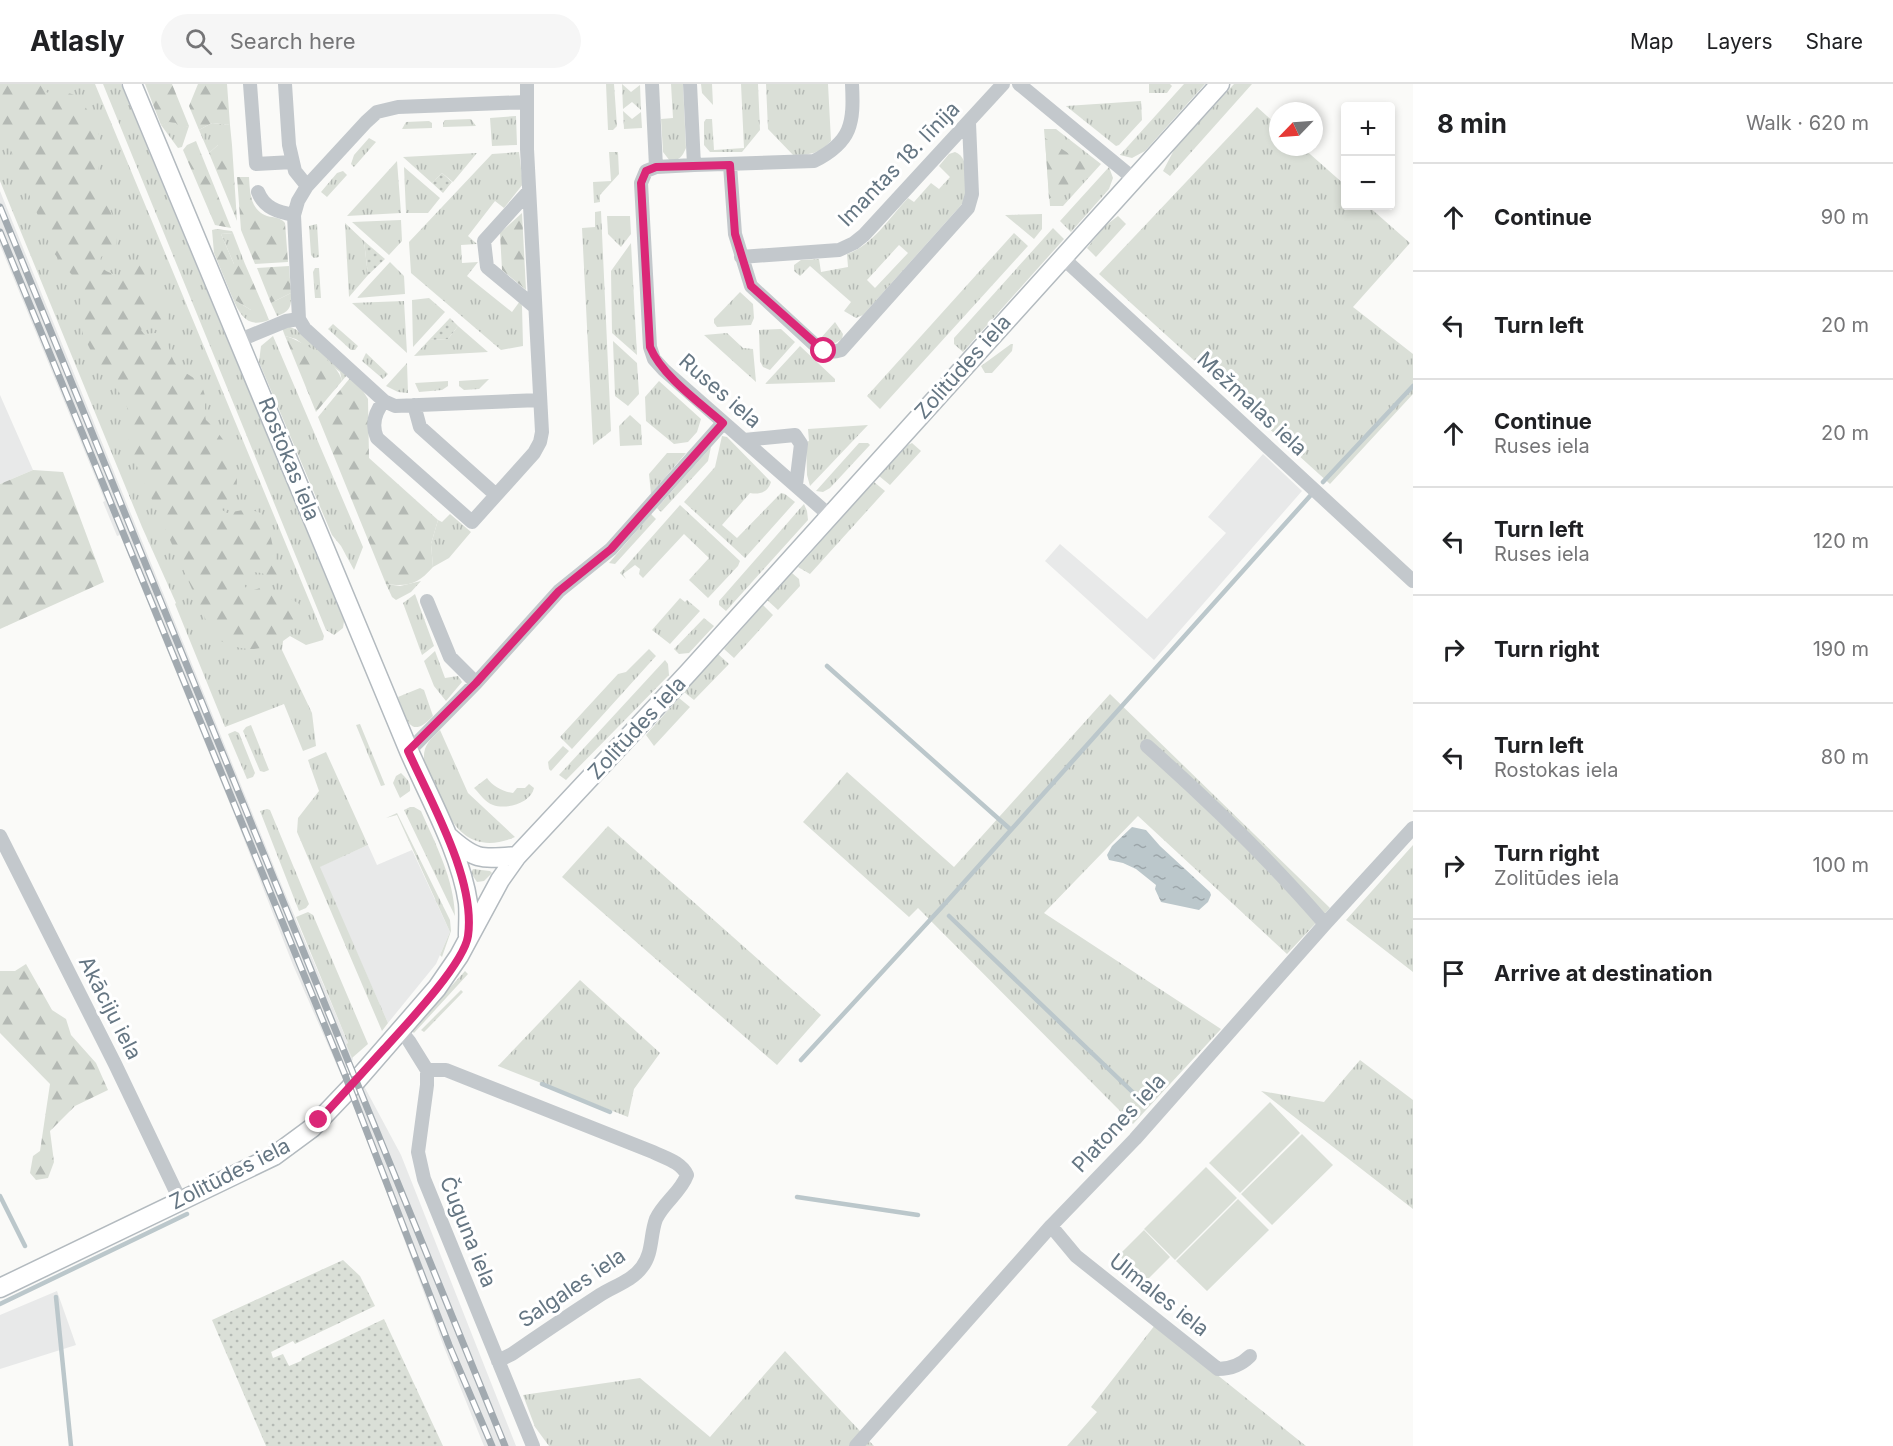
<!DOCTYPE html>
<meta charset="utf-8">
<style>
:root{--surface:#fff;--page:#f6f6f6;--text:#202124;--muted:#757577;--line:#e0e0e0}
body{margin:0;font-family:Inter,sans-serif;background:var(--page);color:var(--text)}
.controls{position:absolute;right:18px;top:18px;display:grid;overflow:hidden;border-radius:6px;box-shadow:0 3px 9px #0003}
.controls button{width:54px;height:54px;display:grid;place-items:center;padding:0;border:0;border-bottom:2px solid var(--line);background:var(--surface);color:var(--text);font:30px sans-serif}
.compass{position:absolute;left:1269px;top:18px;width:54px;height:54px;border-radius:50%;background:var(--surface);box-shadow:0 3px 9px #0003;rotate:245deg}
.stop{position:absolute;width:18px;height:18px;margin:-14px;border:4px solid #db2777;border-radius:50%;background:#fff}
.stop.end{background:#db2777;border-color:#fff;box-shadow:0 2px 6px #0008}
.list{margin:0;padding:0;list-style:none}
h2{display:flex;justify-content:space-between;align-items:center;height:78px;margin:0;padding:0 24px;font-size:26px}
h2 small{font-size:20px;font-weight:400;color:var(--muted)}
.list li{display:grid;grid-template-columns:39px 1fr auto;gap:18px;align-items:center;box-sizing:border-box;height:108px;padding:0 24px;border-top:2px solid var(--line)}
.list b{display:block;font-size:22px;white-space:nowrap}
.list p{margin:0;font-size:20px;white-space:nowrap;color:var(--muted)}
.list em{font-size:20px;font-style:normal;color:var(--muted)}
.icon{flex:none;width:33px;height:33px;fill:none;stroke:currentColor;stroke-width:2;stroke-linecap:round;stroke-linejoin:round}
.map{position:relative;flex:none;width:1413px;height:1362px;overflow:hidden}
header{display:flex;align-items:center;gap:36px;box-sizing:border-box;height:84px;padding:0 30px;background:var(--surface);border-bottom:2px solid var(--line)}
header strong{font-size:28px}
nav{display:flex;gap:33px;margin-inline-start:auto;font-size:21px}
.search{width:420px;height:54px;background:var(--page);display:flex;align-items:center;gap:15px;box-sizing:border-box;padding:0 21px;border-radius:33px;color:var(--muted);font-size:22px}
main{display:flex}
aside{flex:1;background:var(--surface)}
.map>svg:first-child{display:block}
.built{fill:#e8e9e9}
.grass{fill:url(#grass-tufts);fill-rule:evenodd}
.forest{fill:url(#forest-firs)}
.park{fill:url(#park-dots)}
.pitch{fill:#dadfd7}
.water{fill:url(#water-ripples)}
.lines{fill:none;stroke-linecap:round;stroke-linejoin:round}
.stream{stroke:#bbc7cb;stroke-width:4.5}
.secondary-casing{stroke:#b3babf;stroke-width:21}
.street{stroke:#c3c8cc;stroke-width:14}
.secondary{stroke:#fff;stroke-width:18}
.rail-casing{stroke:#a2aab0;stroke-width:7}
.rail{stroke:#fff;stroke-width:4.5;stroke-dasharray:14;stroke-linecap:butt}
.route{stroke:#db2777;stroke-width:8}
.labels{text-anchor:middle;stroke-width:6;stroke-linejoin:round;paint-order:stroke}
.street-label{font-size:21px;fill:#657683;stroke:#fff}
</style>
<header>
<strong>Atlasly</strong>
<div class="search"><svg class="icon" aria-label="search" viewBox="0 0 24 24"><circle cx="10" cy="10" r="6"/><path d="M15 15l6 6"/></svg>Search here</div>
<nav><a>Map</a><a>Layers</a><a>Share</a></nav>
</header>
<main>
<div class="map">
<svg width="1413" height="1362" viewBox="0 0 1413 1362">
<defs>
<pattern id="grass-tufts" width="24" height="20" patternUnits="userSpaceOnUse" patternTransform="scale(1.5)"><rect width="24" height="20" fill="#dadfd7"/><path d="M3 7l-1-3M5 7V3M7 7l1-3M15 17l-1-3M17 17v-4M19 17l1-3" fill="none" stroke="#b4b9b4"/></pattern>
<pattern id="forest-firs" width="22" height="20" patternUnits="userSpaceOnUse" patternTransform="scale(1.5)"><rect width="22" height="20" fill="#dadfd7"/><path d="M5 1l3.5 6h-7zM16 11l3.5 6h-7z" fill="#b4b9b4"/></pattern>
<pattern id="park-dots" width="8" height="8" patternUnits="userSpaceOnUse" patternTransform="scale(1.5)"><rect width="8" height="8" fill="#dadfd7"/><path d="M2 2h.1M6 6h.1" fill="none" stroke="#b4b9b4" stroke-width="1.8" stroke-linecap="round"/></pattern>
<pattern id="water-ripples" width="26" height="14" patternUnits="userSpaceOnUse" patternTransform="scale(1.5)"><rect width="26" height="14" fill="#bbc7cb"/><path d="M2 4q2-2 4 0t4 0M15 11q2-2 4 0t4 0" fill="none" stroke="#9ca6aa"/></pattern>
</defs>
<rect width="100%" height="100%" fill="#fafaf8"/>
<path class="built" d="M0,107L279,795L348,959L346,960L353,975L341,991L293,881L236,735L120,451L117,452L103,418L105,417L0,161Z
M0,311L33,386L0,400Z
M1263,370L1302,407L1154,576L1045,477L1060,460L1147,535L1226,449L1208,433Z
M368,761L377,781L412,766L450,848L436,880L388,939L319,783Z
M364,1002L401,1071L516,1362H484L444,1263L352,1015Z
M57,1207L76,1261L0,1285V1231Z"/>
<path class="grass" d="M0,0H95L324,552L323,556L306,561L290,552L283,557L282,566L312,629L316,662L303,667L284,620L225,643L175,520L176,519L142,443L0,97Z
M103,0H121L344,537L343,544L334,551L326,546Z
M606,0H614L617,42L613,46H608Z
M622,0L631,8L640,1L641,26L632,18L623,25Z
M671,0H683L686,64C682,73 680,76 670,77L663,68L661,35L673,34Z
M701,0H712L713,21L702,9Z
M741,0H758L760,46L742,68H710L704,61V38L706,35H712L714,66L744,64Z
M766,0H828L831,57C819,70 811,70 794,72L768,45Z
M1149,0H1170L1172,2L1167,9H1149Z
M1184,0H1205L1145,67L1132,74L1120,71Z
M1234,0H1252L1170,92L1163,87L1174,66Z
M1141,17L1142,36L1119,61L1116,62L1066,22Z
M1257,23L1278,42V63H1302L1345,101L1346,122H1368L1410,159L1353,223L1413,270V310L1330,400L1099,190Z
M623,27L632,35L641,28L642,44L624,45Z
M516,32L517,61L492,62L490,34Z
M471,35L476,42L443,43V39L445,36Z
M169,37L177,39L180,44L189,42L182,63L178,64L161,41Z
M429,37L432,39V44L402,45L406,38Z
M212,39L230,41L232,61H218L209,69L199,46Z
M1044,45H1056L1101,80L1063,122H1050Z
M369,54L376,58L354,83L351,80L354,71Z
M519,68L523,100L504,124L495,117L468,152L477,160L461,161L462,179L478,178L467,192L512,228L520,217L522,222L523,262L501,266L411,189L409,158L492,70Z
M609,68H618L619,90L600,111V118L594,119L593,98L611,97Z
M955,68C971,73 967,105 963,119L863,231L856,234L844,227L851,218L810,182L800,192L794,187V181L801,176L819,175L821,188L848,183L847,170C872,162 890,133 908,114L914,118L931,99L939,105L950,93L939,82L949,70ZM899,161L908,169L875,204L867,196Z
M477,69L453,98L442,89L432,99L403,73Z
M397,77L401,129L347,132Z
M404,83L440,114L428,129H406Z
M1109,83L1113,94L1109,105L1071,148L1060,137Z
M343,87L347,91L327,113L321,108L337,89Z
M601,127L611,347L593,361L582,144L595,143V128Z
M1042,130V145L1034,155L1005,131Z
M607,132H630L631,150L621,163L608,150Z
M1118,132L1126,140L1096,173L1087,164L1105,142Z
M401,136L402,157L389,171L352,138Z
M345,139L364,157L368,191L349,213Z
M317,140L319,173L314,174L311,171L309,142Z
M1053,144L1064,155L963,268L954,260V254Z
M233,149L245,180H234L221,150Z
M1014,149L1028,162L880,325L867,312Z
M631,159L637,271L612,249L611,187Z
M390,178L404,192L405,210L357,214Z
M315,184H319L321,214H315L313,188Z
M740,208L753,220L754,234L751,241L717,243L714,239V235Z
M291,209C292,222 290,228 277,232L271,219Z
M429,214L445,228L413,263L412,216Z
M233,215L251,226H265L269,236C248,244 241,233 233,215Z
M404,217L407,269L352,219Z
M835,238L843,250L842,255L832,261L820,255Z
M333,240L358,262L355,266H351L328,245Z
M458,242L488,268L414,272L429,256L448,255Z
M290,243L297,246L347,291L342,297L340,288L296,255L285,252L282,244Z
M781,245L795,258L770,286L763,283L760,277L759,246Z
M727,249L743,264L753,265L756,298L704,251Z
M273,252L363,463L354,486L341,462L332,451L259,278L261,262Z
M613,257L637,279L639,310L628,322L615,312Z
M1011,260H1013L1012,267L992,289H985L981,282Z
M800,262L835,295V298L765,300Z
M366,269L388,290L383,295L362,277Z
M407,279L408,309L398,308L386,302Z
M489,295L479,305L464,306L459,302V297Z
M448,297V302L442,306L419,308L415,299Z
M659,297L701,335L697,348L688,358L674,360L646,337L645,313Z
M630,331L641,341L642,361L620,362L619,342Z
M868,341L810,402L807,391L806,358L809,357L808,345Z
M722,352L727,353L771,398C768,408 760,411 750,409L722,441L737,454L781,409L785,410L795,418L745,474L684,418L715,383Z
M859,359H868L870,361L830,404L823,408L816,407Z
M912,359L921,367L890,401L879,392L908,361Z
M711,363L708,377L661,428L657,424Z
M667,369H686L651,410L649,390Z
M874,398L885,407L810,490L798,483Z
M804,420L807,427L808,436L726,527L719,521V517Z
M680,421L740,477L738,482L708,514L689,496L709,474L684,450L643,494L639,490L640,485L635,481L623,490L626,495L620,489Z
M450,430L471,448L449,474L433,483L431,460L438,436L442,438Z
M651,430L656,435L615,480L609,479Z
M792,489L799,495L800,502L778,526L767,516Z
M421,497L411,508L396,516L392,513L386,500L400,502Z
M415,510L434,562L422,571L403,519Z
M680,514L685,518L687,516L700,527L670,560L652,546Z
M763,521L773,531L734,574L724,565Z
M704,534L714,542L689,569L679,570L674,565Z
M649,565L656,572L572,665L560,653L618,590L626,588Z
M435,567L445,594L458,592L462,598L446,617L434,602L424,577Z
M718,570L729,580L694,616L684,608Z
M665,576L668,580L669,591L566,696L559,691Z
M420,604L424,606L433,632C410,657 406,635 398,613Z
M1110,610L1330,824L1287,870L1138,732L1044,829L1221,945L1133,1040L918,824L909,833L803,738L847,688L954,783Z
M679,614L690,623L654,662L646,651Z
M360,640L385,701L381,702L356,641Z
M251,641L269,686L264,688L260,687L243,647L246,643Z
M440,646L468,709L515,753C456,778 442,718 424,676C423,661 430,656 440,646Z
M235,647L239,649L255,689L253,693L247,695L228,650Z
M563,662L569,667L551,687L549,685L548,678Z
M326,668L368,761L320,783L388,939L382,947L297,748L298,734L319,707L308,676Z
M401,689C407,695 411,698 410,707L400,714L393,699L396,692Z
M487,694C492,702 504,708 513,709L517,704H525L529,700L534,704C531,719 506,726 493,721C485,718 480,710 474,704Z
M410,723H414L421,727C436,761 454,795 455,832L404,726Z
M267,725L270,726L309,820L306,824L299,827L260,727Z
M397,729L450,836L451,847L442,873L440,871L450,848L397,731L386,734Z
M608,742L821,931L777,981L562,793Z
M1413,761V888L1346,836Z
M473,785L490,787L492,789L484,797L477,798L471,789Z
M308,828L313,831L368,960L352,974L346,960L348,959L296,833Z
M465,887L468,890L414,949L411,946Z
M580,896L660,969L634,1005L628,1033L498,982Z
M461,906L463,908L429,943L424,948L421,946Z
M1360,976L1413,1016V1125L1261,1007L1324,1018Z
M1155,1241L1306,1362H1067L1097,1328L1091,1323Z
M785,1267L874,1362H549L535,1343L523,1311L640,1294L710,1353Z"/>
<path class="forest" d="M0,0H43L46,8C56,12 68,5 77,13C89,25 102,49 101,67C101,76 97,85 98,94C103,118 123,139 115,164L101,173C97,189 114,189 124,193L129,190L133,180L144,177L149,180L151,189C147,201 144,200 150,213L161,211C168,220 171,232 166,242C157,245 148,238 141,246L144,250L155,249L164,251C170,261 169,272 177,282C184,290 197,293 202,303C208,314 203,325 206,336C225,354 241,379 236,408L221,422L222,426L227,429L248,425L261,429L271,454L279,491L275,494C262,489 250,483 241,496L246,504L251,507L266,502L298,519L306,526L304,536C298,541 292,542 286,545C281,549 278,555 272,559C256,571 227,563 213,552L132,371L127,349L128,327L125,316L98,281L83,251L80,229L81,202L53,168L2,45Z
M145,0H172L189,42L180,45L176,39L169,38L161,41Z
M198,0H227L230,41L212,39L199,46L189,22Z
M1045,54L1091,84L1049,115Z
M196,57L231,144L215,141L183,66L187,61Z
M218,61H232L237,137L209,69Z
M237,93H249C250,108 250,126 267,132C275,134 280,133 285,139L288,178L255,180L241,146Z
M522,129L526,206L502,186L500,149Z
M216,145L232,147L233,149L221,150L234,180H245L265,226H251L233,215L214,169L212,146Z
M289,182L291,209L271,219L257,184Z
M285,252C303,257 338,278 342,297L316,328Z
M350,294L363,307L368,315L369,374L438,436L431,460L433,483C418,500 409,503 386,500L318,333Z
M33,386L63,388L104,498L0,545V400Z
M26,880L52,926L66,935L71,951L96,979L108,1006L75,1022L50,1047L54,1078L48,1094L36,1096L30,1089L33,1072L40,1067L50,1000L0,949V887H15Z"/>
<path class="park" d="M442,89L452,98L443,109L432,99Z
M364,157L385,175L368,191Z
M450,234L458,242L448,255L429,256Z
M343,1176L360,1192L375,1222L295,1260L293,1257L271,1268L273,1274L283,1270L289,1282L301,1277L302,1274L384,1235L443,1362H266L212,1236Z"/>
<path class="pitch" d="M1270,1018L1300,1049L1240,1109L1209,1079Z
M1302,1050L1333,1081L1272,1141L1241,1110Z
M1206,1083L1237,1114L1175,1176L1144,1145Z
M1238,1115L1269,1146L1207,1207L1176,1177Z
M1144,1146L1170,1173L1145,1198L1119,1171Z"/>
<path class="water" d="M1132,743L1146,746L1160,762L1210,808L1211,811L1208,818L1199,826L1161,818L1155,805L1156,801L1136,785L1123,779L1109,776L1107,771L1112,762Z"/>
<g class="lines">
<path class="stream" d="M1323,398L1413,302
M827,582L1010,745
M949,832L1144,1019
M801,976L941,824L1310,412
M542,1000L610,1028
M0,1112L25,1162
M797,1113L918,1131
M56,1213L71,1362
M0,1220L187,1130"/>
<defs>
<path id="secondary" d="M132,0L409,667C429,713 461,770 468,819C469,830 468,841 468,852
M448,752C476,777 481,775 517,772
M0,1204L274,1072L312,1044L350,1004L437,904L459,872L500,796L517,772L688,589L1220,0"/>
</defs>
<use href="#secondary" class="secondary-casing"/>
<path class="street" d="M250,0L256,80L293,78
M285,0L289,61L295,87L307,102
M652,0L656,83L646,87L641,99L650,263L654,275L664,286L829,431
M1019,0L1134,95
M526,18L398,23L377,28L366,38L307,102L298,117L294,131L299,235L305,245L384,317L395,322L540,316
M694,81L814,77C852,58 854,39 852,0
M730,81L735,150L751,202L814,260C824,267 829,270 841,266L968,124L972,110L969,39
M656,83L694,81L690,0
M529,107L484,157L487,183L535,223
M258,108C264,124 278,128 294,131
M741,173L839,166L854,159L864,151L1003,0
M1063,174L1413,497
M240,256L286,237L299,235
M384,317C375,328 371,340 377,354L472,438L534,369L540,358L542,348L527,65V0
M414,321L420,343L496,411
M744,356L795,351L801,360L796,401
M427,517L450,573L476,599
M1147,662C1210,718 1270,776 1325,840
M409,667L476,599L559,507L611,465L723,339
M0,752L115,980L180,1116
M401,947L409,957L427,986V1001L418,1068L424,1095L533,1362
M427,986H446L653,1068C665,1074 681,1078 687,1091C681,1108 664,1118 656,1135C650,1151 653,1169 642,1183C632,1197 614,1202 600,1211C571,1230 541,1250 512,1270L498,1277
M1051,1142L1076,1172L1218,1285C1231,1285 1241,1281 1250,1272
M856,1362L1051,1142L1135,1055L1325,840L1413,744"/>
<use href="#secondary" class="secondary"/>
<defs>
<path id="rail" d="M0,123L505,1362
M0,148L345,991L449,1261L492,1362"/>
</defs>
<use href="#rail" class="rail-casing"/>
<use href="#rail" class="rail"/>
</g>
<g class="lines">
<path class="route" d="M319,1036C341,1013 362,989 384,965C404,943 464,880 468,852C476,796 431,718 408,667L476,599L559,507L611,465L723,339C699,318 662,292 650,263L641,99L646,87L656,83L730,81L735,150L751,202L824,267"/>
</g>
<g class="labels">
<g class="street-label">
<text transform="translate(899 80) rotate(-46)" y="7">Imantas 18. līnija</text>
<text transform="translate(963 283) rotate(-48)" y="7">Zolitūdes iela</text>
<text transform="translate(720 307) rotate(41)" y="7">Ruses iela</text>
<text transform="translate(1252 320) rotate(43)" y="7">Mežmalas iela</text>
<text transform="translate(289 375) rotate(68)" y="7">Rostokas iela</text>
<text transform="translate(637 644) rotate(-47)" y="7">Zolitūdes iela</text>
<text transform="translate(110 924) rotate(63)" y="7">Akāciju iela</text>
<text transform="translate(1119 1039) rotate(-47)" y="7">Platones iela</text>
<text transform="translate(230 1090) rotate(-27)" y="7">Zolitūdes iela</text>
<text transform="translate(468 1148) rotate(68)" y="7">Čuguna iela</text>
<text transform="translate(572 1204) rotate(-34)" y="7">Salgales iela</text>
<text transform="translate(1159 1211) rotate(38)" y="7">Ulmales iela</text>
</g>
</g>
</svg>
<div class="controls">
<button>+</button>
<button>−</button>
</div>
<svg class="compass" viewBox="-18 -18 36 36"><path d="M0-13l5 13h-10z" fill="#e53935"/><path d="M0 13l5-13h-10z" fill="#757577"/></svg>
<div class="stop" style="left:824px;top:267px"></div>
<div class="stop end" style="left:319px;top:1036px"></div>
</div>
<aside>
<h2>8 min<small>Walk · 620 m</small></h2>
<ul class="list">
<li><svg class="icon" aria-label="ahead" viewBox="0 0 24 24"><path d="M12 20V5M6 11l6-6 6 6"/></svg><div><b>Continue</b></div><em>90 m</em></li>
<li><svg class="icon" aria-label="left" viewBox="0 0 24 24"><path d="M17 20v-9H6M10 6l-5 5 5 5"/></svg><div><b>Turn left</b></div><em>20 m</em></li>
<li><svg class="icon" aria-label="ahead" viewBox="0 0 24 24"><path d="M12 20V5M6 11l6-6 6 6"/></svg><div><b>Continue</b><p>Ruses iela</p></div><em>20 m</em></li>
<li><svg class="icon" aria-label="left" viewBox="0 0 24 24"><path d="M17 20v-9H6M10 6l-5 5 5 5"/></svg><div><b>Turn left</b><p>Ruses iela</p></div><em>120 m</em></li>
<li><svg class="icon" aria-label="right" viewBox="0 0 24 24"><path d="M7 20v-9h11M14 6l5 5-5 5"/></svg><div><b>Turn right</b></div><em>190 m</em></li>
<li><svg class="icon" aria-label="left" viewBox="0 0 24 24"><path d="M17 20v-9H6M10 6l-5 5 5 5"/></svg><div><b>Turn left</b><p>Rostokas iela</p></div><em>80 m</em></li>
<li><svg class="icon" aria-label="right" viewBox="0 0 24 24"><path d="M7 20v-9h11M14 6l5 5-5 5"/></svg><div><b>Turn right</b><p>Zolitūdes iela</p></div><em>100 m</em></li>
<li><svg class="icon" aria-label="arrive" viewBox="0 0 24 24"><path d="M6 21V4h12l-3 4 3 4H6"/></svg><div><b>Arrive at destination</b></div></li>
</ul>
</aside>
</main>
